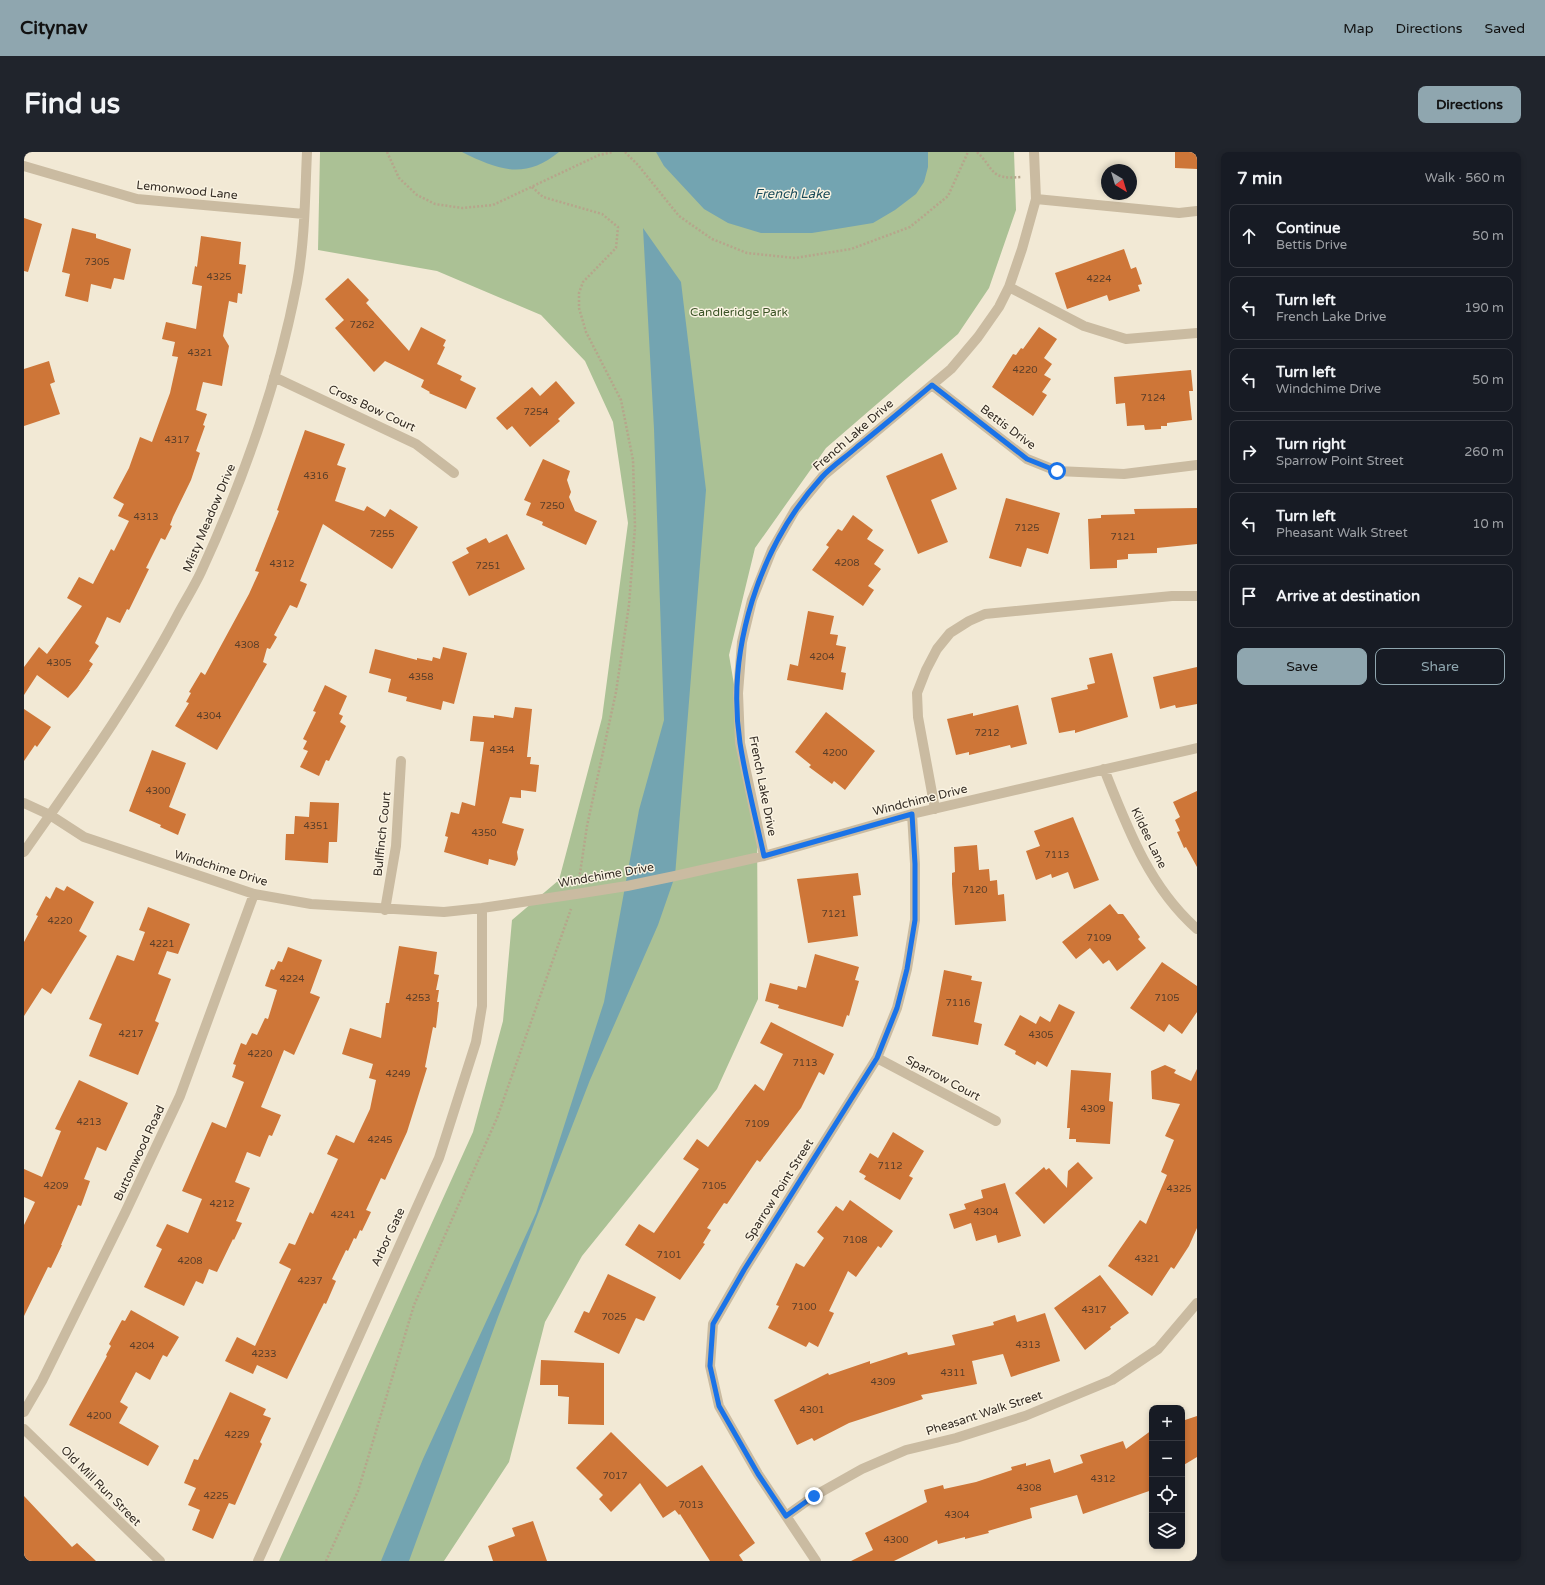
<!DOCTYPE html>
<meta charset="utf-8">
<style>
:root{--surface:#171b24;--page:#20242c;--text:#f1f3f6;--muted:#9ea1a6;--line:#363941;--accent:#8fa6af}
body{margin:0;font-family:"Varela Round",sans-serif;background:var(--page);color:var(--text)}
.controls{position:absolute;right:12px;bottom:12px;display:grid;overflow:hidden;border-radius:8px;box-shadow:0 2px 6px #0003}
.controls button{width:36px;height:36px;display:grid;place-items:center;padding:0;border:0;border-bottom:1px solid var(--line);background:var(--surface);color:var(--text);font:20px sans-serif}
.compass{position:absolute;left:1077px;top:12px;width:36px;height:36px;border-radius:50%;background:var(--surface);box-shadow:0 2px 6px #0003;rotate:142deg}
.stop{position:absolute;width:12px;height:12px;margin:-9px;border:3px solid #1a73e8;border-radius:50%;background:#fff}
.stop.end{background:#1a73e8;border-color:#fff;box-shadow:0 1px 4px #0008}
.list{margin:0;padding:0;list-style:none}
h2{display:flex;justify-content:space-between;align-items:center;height:52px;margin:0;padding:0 16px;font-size:17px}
h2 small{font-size:13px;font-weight:400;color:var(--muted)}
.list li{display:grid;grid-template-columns:26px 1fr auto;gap:12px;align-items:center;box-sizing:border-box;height:64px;margin:0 8px 8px;padding:0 8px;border:1px solid var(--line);border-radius:8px}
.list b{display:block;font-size:15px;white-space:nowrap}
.list p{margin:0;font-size:13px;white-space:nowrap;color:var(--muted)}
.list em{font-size:13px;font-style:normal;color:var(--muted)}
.actions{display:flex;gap:8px;padding:12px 16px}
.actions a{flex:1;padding:9px 0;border:1px solid var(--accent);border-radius:8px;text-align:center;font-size:14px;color:var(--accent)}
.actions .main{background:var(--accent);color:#111}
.icon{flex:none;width:22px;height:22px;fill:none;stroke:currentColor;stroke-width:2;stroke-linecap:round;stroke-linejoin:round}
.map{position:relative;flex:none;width:1173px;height:1409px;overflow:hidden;border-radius:8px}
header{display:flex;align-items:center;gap:24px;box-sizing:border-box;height:56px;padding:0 20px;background:var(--accent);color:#111}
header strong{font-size:19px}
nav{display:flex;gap:22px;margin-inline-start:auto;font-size:14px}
.intro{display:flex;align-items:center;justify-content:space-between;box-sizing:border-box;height:96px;padding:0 24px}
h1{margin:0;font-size:28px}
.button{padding:10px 18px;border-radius:8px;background:var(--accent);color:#111;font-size:14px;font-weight:700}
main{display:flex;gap:24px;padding:0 24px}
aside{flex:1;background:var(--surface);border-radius:8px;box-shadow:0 2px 6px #0003}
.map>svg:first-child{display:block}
.green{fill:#abc195}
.water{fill:#73a4b1}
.building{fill:#ce7638}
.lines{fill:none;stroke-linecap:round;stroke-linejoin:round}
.path{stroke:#b6a58b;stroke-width:2.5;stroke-dasharray:2 2;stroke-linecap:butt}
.minor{stroke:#cabba1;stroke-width:10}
.route{stroke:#1a73e8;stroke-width:5}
.labels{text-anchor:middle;stroke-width:3;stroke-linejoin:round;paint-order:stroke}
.number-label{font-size:10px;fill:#5a3e29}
.street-label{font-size:12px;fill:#342c24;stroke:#faf3e2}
.park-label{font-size:12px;fill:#3c5427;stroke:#faf3e2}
.water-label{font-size:13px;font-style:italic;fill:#184958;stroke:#faf3e2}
</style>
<header>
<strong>Citynav</strong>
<nav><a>Map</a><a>Directions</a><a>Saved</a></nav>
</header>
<div class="intro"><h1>Find us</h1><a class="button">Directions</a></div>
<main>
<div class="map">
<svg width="1173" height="1409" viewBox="0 0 1173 1409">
<rect width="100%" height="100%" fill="#f2e9d5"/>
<path class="green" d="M296,0H990L992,58L965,136L934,182L802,296L731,396L705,503L733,669L734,847L693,937L558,1104L521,1170L485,1310L420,1409H255L449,980L479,869L488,768L535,728L578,566L604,371L589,270L561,209L517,163L413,119L294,98Z"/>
<path class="water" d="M438,0H535C501,28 474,18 438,0Z
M632,0H904V15L900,30L892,42L871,58L849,71L788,81H737L704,71L680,57L640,14Z
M619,76L657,130L682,338L651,724L634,773L566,928L474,1165L385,1409H357L399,1307L512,1061L580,850L615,658L640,568L630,277Z"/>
<path class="building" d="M1151,0H1173V17L1151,16Z
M0,66L18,72L4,120L0,119Z
M48,76L72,82V86L107,97L100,128L90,126L87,137L67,132L64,150L41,144L46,122L38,120Z
M177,84L217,90L215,112L222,113L218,142L214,141L213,151L205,149L199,184L205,194L198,234L179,230L172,258L183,262L179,273L181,274L172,299L176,301L167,328L149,365L146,373L148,374L141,388L137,386L122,416L125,417L105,458L103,457L96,471L83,465L71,491L75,494L65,509L69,512L65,518H66L53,536L44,546L13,523L0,543V515L15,495L23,502L58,454L43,446L55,425L69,432L87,397L90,399L105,369L94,364L100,352L89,346L105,316L116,285L128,290L146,241L154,205L148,204L151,190L138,187L142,170L172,177L178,134L168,132L171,114L173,115Z
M1100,97L1107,117L1112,115L1118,132L1114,133L1116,139L1085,149L1083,143L1043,157L1031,121Z
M324,126L345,148L342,151L385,199L397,175L422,188L419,194L421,195L413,212L438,224L436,228L452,236L442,257L405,241L406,240L397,235L400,228L361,209L350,220L311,176L320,168L301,147Z
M1015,175L1033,187L1020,206L1028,212L1020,223L1027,227L1018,240L1023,243L1009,264L968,235L989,202L992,203L997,196L999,197Z
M25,209L31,230L26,232L36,262L0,274V217Z
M1167,218L1169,239H1165L1168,268L1143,271V274H1137V277L1121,278L1120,273L1103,274L1101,251L1092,252L1090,225Z
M532,229L551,251L534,267L536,269L506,295L488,274L483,278L472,266L508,235L516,244Z
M281,278L321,292L313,313L322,316L311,349L340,359L343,354L361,365L366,357L394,375L368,417L299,372L276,429L283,432L273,456L266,453L250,483L253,485L246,497L243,496L239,510L243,512L193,598L151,574L165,551L162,550L167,541L165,540L177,520L181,523L225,442L235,420L231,419L255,359L253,358Z
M918,301L933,337L907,348L924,390L894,402L862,324Z
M519,307L546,319L543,328L547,340L545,345L551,359L573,369L562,393L518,373L519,370L502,363L507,351L500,348Z
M982,346L1036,361L1024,402L1003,396L997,415L965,406Z
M1173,356V392L1133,396V401L1104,402V407L1093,408V416L1066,417L1064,367L1077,366V363L1111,362L1110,357Z
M829,363L849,378L843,387L860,398L850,412L857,417L844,434L850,438L839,454L788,418L805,395L802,393L814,377L818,379Z
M483,382L501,417L445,444L428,410L445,401L442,396L462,386L465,391Z
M784,459L810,464L806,482L814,483L812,493L822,495L817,520L822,521L819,538L763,528L766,512L774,514Z
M419,495L443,501L430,552L419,549L417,558L382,549L383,545L364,540L367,527L345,521L351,497L393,508V506L408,509L409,505L416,507Z
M1088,501L1104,565L1051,581V578L1035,581L1027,546L1064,537L1063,533L1071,531L1065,506Z
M1173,515V552L1152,556L1151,553L1136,557L1129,525Z
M301,533L323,544L315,562L319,564L316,570L322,574L305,609L302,608L295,624L276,615L284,599L279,597L283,589L279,587L292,560L289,559Z
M994,553L1003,592L987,596L986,593L945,603V600L932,603L923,567L949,561V564Z
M491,555L508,557L503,605H507L506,612L515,613L512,640L497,638V646L486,645L478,671L500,677L493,700L494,707L491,714L465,707L464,713L420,700L424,685L421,684L427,660L435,662L438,650L451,654L460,590L446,589L449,564L470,566V563L489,566Z
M0,557L27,575L13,595L11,593L0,609Z
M802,560L851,599L821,638L810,629L808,632L785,615L787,613L771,600Z
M128,598L162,611L145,655L162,662L154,683L136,675L137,673L105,659Z
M1173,639V715L1162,695L1160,696L1153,680L1156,679L1151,668L1156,665L1149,650Z
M286,650L315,651L313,690H305L304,711L261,708L262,682H270L271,664L285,665Z
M1049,665L1075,728L1050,737L1044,720L1028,726L1027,722L1012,728L1002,699L1016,694L1010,679Z
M953,693L955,718L965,717L966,729L973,728L974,743L980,742L982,769L931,773L928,732V721L931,720L930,695Z
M834,721L837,743L829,744L834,784L784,791L773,727Z
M43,734L70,750L55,779L63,784L27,842L18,836L0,864V790L14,764L12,763L22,744L26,747L32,735L40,739Z
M1086,752L1094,762H1099L1116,785L1114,787L1122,796L1093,819L1085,808L1079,812L1066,796L1052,807L1038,790Z
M124,755L166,772L154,802L143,799L134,822L147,827L131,869L135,871L114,923L65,904L78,872L65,867L93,803L110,809L121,780L115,778Z
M375,794L413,800L410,822L415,823L412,838H415L413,850H415L412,876L409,875L401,915L403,916L383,980L361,1028L357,1026L342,1058L347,1060L338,1079L336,1078L332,1087L330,1086L324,1099L322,1098L308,1127L312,1129L302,1152L300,1151L295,1161L263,1227L233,1213L229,1222L201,1209L213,1185L231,1194L267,1117L255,1111L265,1091L271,1093L286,1060L289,1062L314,1007L303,1002L312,983L330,991L346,957L352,928L345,926L349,912L318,902L326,876L357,886L362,851H365Z
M264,795L298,808L286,841L296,845L270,903L260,898L237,955L257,963L248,984L245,983L236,1005L223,1000L211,1030L226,1036L212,1069L218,1071L210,1088L209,1087L193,1120L185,1117L179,1132L172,1129L160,1154L120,1135L138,1097L132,1094L143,1072L164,1081L178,1047L158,1039L188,970L202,976L220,930L208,925L212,913L209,912L217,891L222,893L228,881L233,883L241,866L244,867L253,838L241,834L247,817L250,818L254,809L258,810Z
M791,802L835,815L831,828L835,829L825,864L823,863L819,875L754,856L755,853L741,849L746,831L773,838L774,834L782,836Z
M1138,810L1173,834V860L1158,882L1145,872L1140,880L1106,856Z
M920,818L948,824L947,828L958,830L950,870L958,872L954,893L908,884Z
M1035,852L1051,860L1023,915L1013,909L1011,913L991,902L992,899L980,893L996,863L1012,872L1016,864L1026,870Z
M747,870L810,902L800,923L795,920L777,956L736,1010L733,1008L703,1052L700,1051L683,1076L687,1078L679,1091L681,1092L656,1128L601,1093L615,1072L630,1081L675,1017L659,1007L673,987L684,995L731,932L740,939L759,902L736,891Z
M1141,913L1152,918L1150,921L1167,929L1173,917V1076L1165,1094L1150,1117L1147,1115L1128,1144L1084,1114L1116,1068L1122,1072L1143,1023L1137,1020L1150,988L1141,984L1156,952L1128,947L1127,919Z
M1047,918L1087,921L1085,949L1089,950L1086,992L1052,990V987H1045L1046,976H1043Z
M55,928L104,951L82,999L73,995L60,1027L66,1029L57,1054L54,1053L37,1093H38L27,1116L24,1115L0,1164V1073L11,1050L0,1045V1017L18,1025L37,979L31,977Z
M869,980L900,999L885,1024L889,1026L876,1048L840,1027L842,1024L835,1020L846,1001L854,1006Z
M1054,1010L1069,1026L1020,1072L991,1041L1020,1015L1022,1018L1025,1016L1043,1036L1044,1019Z
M981,1031L997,1084L974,1091L972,1083L952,1089L947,1071L930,1077L925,1062L942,1057L940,1052L959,1046L957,1038Z
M826,1048L869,1079L857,1096L854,1094L832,1125L824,1119L805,1159L810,1161L794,1195L785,1190L782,1195L744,1176L755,1154L752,1153L772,1111L780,1115L800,1086L793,1080L812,1054L819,1059Z
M584,1122L632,1145L620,1169L612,1166L595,1202L550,1180L560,1159L565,1161Z
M1076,1123L1105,1161L1086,1175L1087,1177L1061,1198L1030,1156Z
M107,1158L155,1185L143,1205L139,1203L126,1228L112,1220L96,1250L104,1255L95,1271L135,1294L124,1314L45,1273L83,1204L82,1203L87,1194L85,1192L98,1168L101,1169Z
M1021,1161L1036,1209L987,1225L979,1202L948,1209L953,1232L897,1243L899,1247L825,1271L790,1289L788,1286L773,1293L750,1248L804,1221L805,1223L846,1209V1212L883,1200L884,1203L931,1193L928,1183L970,1173L969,1170L991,1163L993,1170Z
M517,1208L580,1211V1273L544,1272L545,1245L534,1244V1233H516Z
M206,1240L242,1257L239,1263L247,1266L236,1290L238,1292L211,1353L205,1351L189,1387L168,1378L176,1358L164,1353L172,1336L160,1331L170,1307L174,1308Z
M1173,1264V1305L1158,1314V1269Z
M1128,1278V1338L1059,1362L1053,1343L1006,1356L1008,1366L964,1379L965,1381L941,1387V1385L914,1392L913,1388L870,1409H827L849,1398L841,1381L903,1350L900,1338L919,1333L920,1337L952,1330L988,1318L987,1315L1002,1311V1314L1026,1307L1030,1321L1059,1311L1056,1303L1099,1289L1102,1297Z
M587,1280L643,1335L678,1313L731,1391L715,1403L719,1409H686L656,1362L655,1363L651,1358L639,1366L616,1331L587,1360L575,1347L579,1343L552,1316Z
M0,1344L48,1395L53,1391L72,1409H0Z
M509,1369L523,1409H469L464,1394L491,1384L488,1376Z"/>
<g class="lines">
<path class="path" d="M363,0L375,26L393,43L411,52L438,56L469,53L575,3L589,0
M601,0L614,13L655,64L688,87L723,101L771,106L827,97L886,75L924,44L944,0
M953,0C971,17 965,28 997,25
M508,35L519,45L578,62L594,75L592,96L559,130L555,141V156L562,180L597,248L609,308L611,375L605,453L592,540L563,674L555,728
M302,1409L334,1339L390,1153L473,966L547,757"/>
<path class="minor" d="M0,14L113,47L280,62
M1012,47L1155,61L1173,59
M985,135L1060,174L1102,187L1173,181
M250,225L392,292L430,321
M908,233L1003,307L1033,319L1100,322L1173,313
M1080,617C1103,675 1125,735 1173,777
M0,651L26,663L60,685L230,742L287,752L420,760L458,756L552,742L603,734L651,724L740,704L888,662L1173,596
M911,657L894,565L893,541L902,518L913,497L926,481L945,469L961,462L1148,444H1173
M0,700C54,623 109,547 153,464C161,449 170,435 177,420C219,329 254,230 273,131C281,88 281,43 283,0
M740,704L716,591L714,541L718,490L728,448L748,398L771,358L799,324L927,217L954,185L975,155L985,135L998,97L1012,47L1010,0
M361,758L372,694L377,609
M853,906L972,969
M0,1260L18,1229L101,1061L156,944L230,742
M0,1277L136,1409
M762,1364L790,1344L838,1317L882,1298L932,1286L1001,1264L1088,1228L1134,1197L1173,1151
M234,1409L415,1006L452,890L458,854V756
M792,1409L734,1322L695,1254L686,1214L689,1172L720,1118L853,906L873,856L883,817L891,768V712L888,662"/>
</g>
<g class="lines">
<path class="route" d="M790,1344L762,1364L734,1322L695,1254L686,1214L689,1172L720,1118L853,906L873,856L883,817L891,768V712L888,662L740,704C732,667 722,629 716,591C702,498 735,394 798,325C808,314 822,305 833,295C858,275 883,254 908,233L1003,307L1033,319"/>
</g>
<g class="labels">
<g class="number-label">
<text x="73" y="113">7305</text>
<text x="195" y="128">4325</text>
<text x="1075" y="130">4224</text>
<text x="338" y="176">7262</text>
<text x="176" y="204">4321</text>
<text x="1001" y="221">4220</text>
<text x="1129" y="249">7124</text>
<text x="512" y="263">7254</text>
<text x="153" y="291">4317</text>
<text x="292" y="327">4316</text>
<text x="528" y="357">7250</text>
<text x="122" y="368">4313</text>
<text x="1003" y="379">7125</text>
<text x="358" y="385">7255</text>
<text x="1099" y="388">7121</text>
<text x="823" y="414">4208</text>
<text x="258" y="415">4312</text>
<text x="464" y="417">7251</text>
<text x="223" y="496">4308</text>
<text x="798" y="508">4204</text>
<text x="35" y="514">4305</text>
<text x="397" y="528">4358</text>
<text x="185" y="567">4304</text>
<text x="963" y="584">7212</text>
<text x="478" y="601">4354</text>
<text x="811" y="604">4200</text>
<text x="134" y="642">4300</text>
<text x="292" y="677">4351</text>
<text x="460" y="684">4350</text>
<text x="1033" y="706">7113</text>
<text x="951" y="741">7120</text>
<text x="810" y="765">7121</text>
<text x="36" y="772">4220</text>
<text x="1075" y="789">7109</text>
<text x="138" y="795">4221</text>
<text x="268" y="830">4224</text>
<text x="394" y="849">4253</text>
<text x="1143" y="849">7105</text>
<text x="934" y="854">7116</text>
<text x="107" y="885">4217</text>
<text x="1017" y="886">4305</text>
<text x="236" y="905">4220</text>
<text x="781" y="914">7113</text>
<text x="374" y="925">4249</text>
<text x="1069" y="960">4309</text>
<text x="65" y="973">4213</text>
<text x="733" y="975">7109</text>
<text x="356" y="991">4245</text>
<text x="866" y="1017">7112</text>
<text x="32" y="1037">4209</text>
<text x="690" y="1037">7105</text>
<text x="1155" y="1040">4325</text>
<text x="198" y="1055">4212</text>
<text x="962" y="1063">4304</text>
<text x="319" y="1066">4241</text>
<text x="831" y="1091">7108</text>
<text x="645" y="1106">7101</text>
<text x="1123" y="1110">4321</text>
<text x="166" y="1112">4208</text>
<text x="286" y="1132">4237</text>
<text x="780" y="1158">7100</text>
<text x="1070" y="1161">4317</text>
<text x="590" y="1168">7025</text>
<text x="1004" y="1196">4313</text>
<text x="118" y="1197">4204</text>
<text x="240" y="1205">4233</text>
<text x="929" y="1224">4311</text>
<text x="859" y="1233">4309</text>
<text x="788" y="1261">4301</text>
<text x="75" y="1267">4200</text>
<text x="213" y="1286">4229</text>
<text x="591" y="1327">7017</text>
<text x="1079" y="1330">4312</text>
<text x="1005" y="1339">4308</text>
<text x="192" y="1347">4225</text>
<text x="667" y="1356">7013</text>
<text x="933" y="1366">4304</text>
<text x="872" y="1391">4300</text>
</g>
<g class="street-label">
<text transform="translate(163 38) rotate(6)" y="4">Lemonwood Lane</text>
<text transform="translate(348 256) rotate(25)" y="4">Cross Bow Court</text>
<text transform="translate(984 275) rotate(37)" y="4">Bettis Drive</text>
<text transform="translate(829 283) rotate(-41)" y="4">French Lake Drive</text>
<text transform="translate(185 366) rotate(-67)" y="4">Misty Meadow Drive</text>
<text transform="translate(739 634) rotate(79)" y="4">French Lake Drive</text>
<text transform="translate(896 648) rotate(-14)" y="4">Windchime Drive</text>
<text transform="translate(358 682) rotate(-84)" y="4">Bullfinch Court</text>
<text transform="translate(1125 686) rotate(64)" y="4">Kildee Lane</text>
<text transform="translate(197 716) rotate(17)" y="4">Windchime Drive</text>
<text transform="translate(582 723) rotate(-10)" y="4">Windchime Drive</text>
<text transform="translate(919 926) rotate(28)" y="4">Sparrow Court</text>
<text transform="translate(115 1001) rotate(-65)" y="4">Buttonwood Road</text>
<text transform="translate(755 1038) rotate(-58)" y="4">Sparrow Point Street</text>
<text transform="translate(364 1085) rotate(-65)" y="4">Arbor Gate</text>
<text transform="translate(960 1261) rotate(-18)" y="4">Pheasant Walk Street</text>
<text transform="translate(77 1334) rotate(45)" y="4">Old Mill Run Street</text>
</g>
<g class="park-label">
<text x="715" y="164">Candleridge Park</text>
</g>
<g class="water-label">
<text x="768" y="46">French Lake</text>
</g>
</g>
</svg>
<div class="controls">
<button>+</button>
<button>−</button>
<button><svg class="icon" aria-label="locate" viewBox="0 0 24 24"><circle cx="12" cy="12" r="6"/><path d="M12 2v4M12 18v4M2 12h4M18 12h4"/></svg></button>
<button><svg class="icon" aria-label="layers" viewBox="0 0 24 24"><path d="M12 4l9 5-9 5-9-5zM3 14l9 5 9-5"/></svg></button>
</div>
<svg class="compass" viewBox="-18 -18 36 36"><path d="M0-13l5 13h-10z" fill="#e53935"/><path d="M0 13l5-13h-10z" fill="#9ea1a6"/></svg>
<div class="stop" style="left:1033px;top:319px"></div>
<div class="stop end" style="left:790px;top:1344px"></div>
</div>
<aside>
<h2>7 min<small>Walk · 560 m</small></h2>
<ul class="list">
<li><svg class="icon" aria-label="ahead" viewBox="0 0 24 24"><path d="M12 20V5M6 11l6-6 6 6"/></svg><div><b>Continue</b><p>Bettis Drive</p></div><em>50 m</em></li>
<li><svg class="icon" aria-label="left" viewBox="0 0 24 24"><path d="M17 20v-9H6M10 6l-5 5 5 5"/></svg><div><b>Turn left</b><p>French Lake Drive</p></div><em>190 m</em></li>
<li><svg class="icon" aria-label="left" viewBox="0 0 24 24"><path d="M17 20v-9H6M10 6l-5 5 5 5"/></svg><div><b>Turn left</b><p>Windchime Drive</p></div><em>50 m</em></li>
<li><svg class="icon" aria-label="right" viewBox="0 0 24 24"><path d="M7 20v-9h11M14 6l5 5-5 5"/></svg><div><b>Turn right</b><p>Sparrow Point Street</p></div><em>260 m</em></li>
<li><svg class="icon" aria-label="left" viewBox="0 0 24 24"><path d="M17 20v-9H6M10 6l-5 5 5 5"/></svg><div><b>Turn left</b><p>Pheasant Walk Street</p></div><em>10 m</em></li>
<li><svg class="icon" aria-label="arrive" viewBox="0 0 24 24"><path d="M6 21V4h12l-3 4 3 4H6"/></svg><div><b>Arrive at destination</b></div></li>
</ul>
<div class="actions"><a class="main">Save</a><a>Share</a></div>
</aside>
</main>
